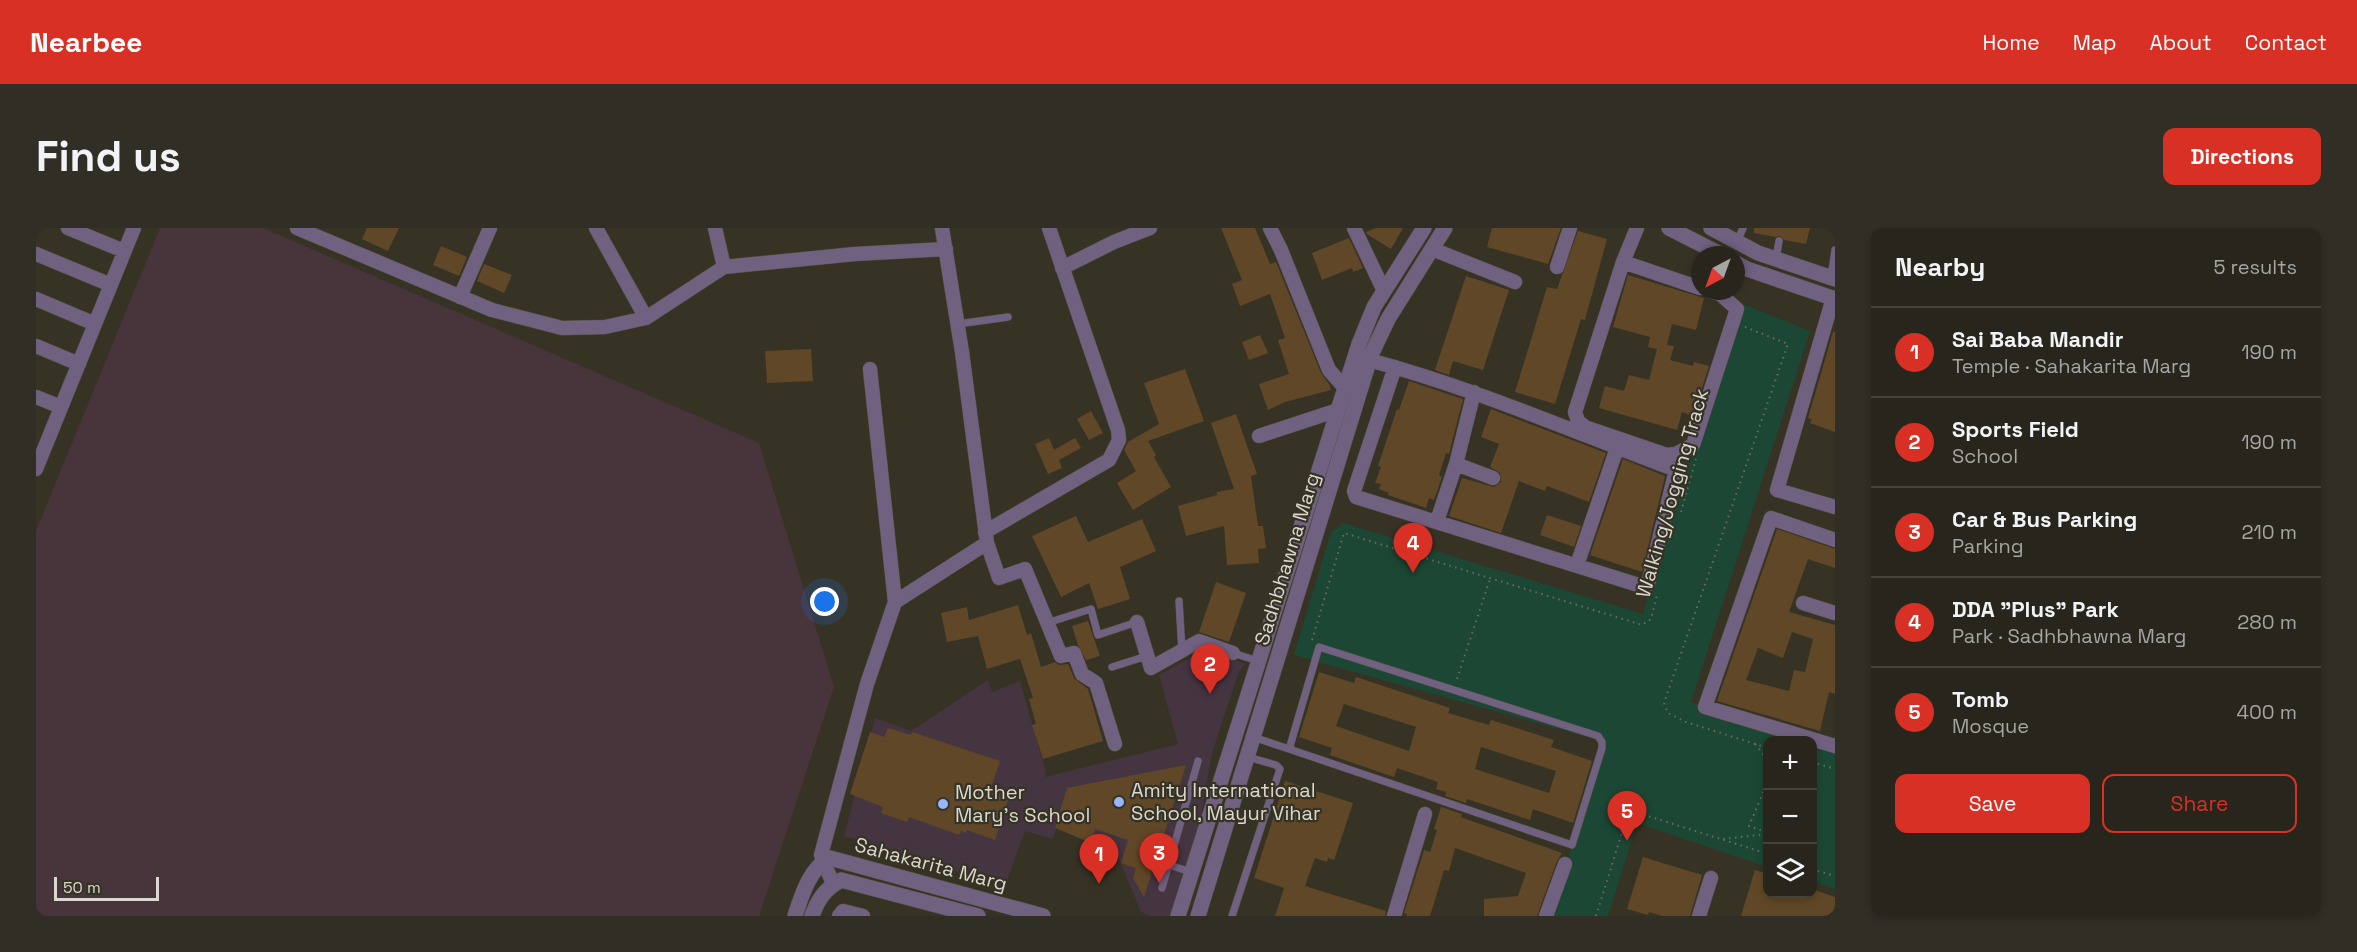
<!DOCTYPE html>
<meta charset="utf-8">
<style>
:root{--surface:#28261c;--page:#302e25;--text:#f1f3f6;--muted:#a5a5a3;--line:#44433b;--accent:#d93025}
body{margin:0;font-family:"Space Grotesk",sans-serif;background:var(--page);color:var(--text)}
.controls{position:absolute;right:18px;bottom:18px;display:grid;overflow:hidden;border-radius:12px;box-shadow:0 3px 9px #0003}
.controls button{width:54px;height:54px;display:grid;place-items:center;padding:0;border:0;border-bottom:2px solid var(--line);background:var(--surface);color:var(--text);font:30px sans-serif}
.compass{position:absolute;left:1655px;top:18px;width:54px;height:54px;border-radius:50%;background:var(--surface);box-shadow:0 3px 9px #0003;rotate:221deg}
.scale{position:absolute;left:18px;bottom:15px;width:105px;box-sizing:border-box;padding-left:6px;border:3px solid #dad8cf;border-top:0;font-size:16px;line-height:21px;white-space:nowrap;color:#dad8cf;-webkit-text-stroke:4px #363325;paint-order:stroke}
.you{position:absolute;left:789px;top:374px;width:21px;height:21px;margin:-15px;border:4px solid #fff;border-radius:50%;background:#1a73e8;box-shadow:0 0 0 9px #1a73e833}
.badge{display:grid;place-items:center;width:39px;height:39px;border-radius:50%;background:var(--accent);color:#fff;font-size:20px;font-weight:700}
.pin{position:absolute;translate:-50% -50px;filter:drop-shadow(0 2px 3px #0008)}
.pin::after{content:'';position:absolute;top:32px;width:21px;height:18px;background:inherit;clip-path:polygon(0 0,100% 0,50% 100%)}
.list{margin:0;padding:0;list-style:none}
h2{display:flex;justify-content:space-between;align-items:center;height:78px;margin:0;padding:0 24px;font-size:26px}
h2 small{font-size:20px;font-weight:400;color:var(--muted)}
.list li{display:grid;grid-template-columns:39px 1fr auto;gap:18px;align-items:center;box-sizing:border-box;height:90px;padding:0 24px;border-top:2px solid var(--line)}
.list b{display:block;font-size:22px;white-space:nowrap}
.list p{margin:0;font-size:20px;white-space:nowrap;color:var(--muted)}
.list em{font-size:20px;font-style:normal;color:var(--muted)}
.actions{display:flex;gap:12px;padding:18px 24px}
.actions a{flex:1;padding:14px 0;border:2px solid var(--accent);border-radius:12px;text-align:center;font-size:21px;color:var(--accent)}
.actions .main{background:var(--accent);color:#fff}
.icon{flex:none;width:33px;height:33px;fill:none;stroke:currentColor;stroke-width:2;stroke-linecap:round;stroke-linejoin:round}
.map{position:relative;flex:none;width:1799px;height:688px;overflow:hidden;border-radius:12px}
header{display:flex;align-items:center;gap:36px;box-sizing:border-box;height:84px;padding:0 30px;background:var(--accent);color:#fff}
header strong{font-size:28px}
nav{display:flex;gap:33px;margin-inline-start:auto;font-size:21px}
.intro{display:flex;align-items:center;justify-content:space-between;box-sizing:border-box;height:144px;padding:0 36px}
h1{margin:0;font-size:42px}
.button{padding:15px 27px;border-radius:12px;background:var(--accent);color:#fff;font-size:21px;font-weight:700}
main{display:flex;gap:36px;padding:0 36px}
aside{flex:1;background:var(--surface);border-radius:12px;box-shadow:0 3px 9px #0003}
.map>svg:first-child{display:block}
.industrial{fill:#48343b}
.education{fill:#453541}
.green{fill:#1c4735}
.building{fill:#604727;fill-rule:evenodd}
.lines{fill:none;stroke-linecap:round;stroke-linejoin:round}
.service-casing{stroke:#545144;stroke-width:8}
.minor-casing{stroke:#545144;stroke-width:15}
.tertiary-casing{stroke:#545144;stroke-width:16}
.path{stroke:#6c6a5d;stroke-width:2;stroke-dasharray:1.5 4.5;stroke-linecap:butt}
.service{stroke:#716181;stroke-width:7}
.minor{stroke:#716181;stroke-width:14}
.tertiary{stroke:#716181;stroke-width:15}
.poi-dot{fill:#96b6fd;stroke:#363325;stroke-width:2}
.labels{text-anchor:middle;stroke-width:4.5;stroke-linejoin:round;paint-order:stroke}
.street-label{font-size:20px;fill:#dad8cf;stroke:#363325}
.poi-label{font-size:20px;fill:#dad8cf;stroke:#363325;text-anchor:start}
</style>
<header>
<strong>Nearbee</strong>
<nav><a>Home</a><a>Map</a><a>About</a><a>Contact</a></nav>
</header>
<div class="intro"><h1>Find us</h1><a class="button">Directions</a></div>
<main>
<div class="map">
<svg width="1799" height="688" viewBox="0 0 1799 688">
<rect width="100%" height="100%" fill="#363325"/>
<path class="industrial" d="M124,0H227L723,215L798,459L723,688H0V303Z"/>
<path class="education" d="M1169,422L1209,436L1203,443L1176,525L1155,644L1142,688H1115L1105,684L1079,621L1063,612L1021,598L1017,611L989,603L969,658L808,608L839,490L875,503L952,452L956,464L984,453L1010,545L1009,549L1142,516L1123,447Z"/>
<path class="green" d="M1697,72L1774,103L1655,474L1769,512H1732L1731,639L1601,595L1572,688H1513L1570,514L1258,427L1295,304L1307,295L1607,386Z
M1776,515L1799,523V661L1777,653Z"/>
<path class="building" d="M331,0H363L352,23L326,11Z
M1185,0H1219L1234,36L1240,34L1285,145L1293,156L1295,162L1249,174L1232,182L1223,156L1253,146L1242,112L1249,110L1234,66L1204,78L1196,56L1206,52Z
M1340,0H1367L1355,21L1331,6L1330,4Z
M1456,0H1525L1512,36L1451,19Z
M1718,0H1774L1770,16L1748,12L1744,8L1739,9L1718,5Z
M1542,3L1571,11L1549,92L1545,91L1519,176L1479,164L1511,59L1521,61Z
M1313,10L1327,40L1317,44L1316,40L1286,52L1276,25Z
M405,18L431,29L423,48L397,37Z
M448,36L476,47L468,65L441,53Z
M1592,47L1668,70L1660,102L1636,96L1631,117L1638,118L1634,132L1657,138L1658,134L1673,138L1657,188L1646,184L1641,202L1563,180L1569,158L1588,163L1593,147L1613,152L1621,121L1612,119L1614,109L1577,99Z
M1430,48L1473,62L1447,142L1417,133L1413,147L1399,142Z
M1797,104H1799V204L1774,195L1776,191L1772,190Z
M1224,107L1232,125L1213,132L1206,114Z
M775,121L777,153L731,155L729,123Z
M1149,141L1168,193L1112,213L1120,227L1118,229L1135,259L1097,282L1081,255L1100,243L1088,222L1092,214L1123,196L1108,155Z
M1373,153L1427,171L1413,226L1410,225L1403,247L1406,249L1398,272L1393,270L1390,280L1352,267L1353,265L1343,261L1345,256L1339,255L1345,239L1342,238L1361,181L1363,182Z
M1455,181L1570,225L1553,274L1511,258L1509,263L1483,253L1465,305L1413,288L1426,250L1458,259L1465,254L1464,245L1454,239L1463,216L1445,209Z
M1055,183L1067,205L1053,212L1041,191Z
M1200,186L1221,246L1215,248L1222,298H1227L1230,320L1222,321L1223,335L1191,337L1188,298L1150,308L1142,278L1181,267V264L1198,261L1175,195Z
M1013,210L1018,222L1039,210L1045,220L1023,232L1026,240L1012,246L999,216Z
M1587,231L1629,248L1606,344L1554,327Z
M1511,287L1545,298L1538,319L1504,307Z
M1040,288L1052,314L1106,291L1120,323L1084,339L1094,371L1062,381L1053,355L1025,369L996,308Z
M1741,301L1799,321V340L1772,331L1753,384L1799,397V466L1793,464L1784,503L1681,473ZM1756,404L1777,411L1769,444L1758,442L1753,463L1710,452L1722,420L1747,430Z
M1180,354L1210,365L1193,414L1163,404Z
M982,377L991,407L995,405L1005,439L1019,434L1023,437L1032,436L1038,450L1052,461L1067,513L1007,531L996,497L1000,496L993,471L997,470L984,431L951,441L942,408L911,414L905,385L931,379L933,392Z
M1052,393L1064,428L1050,432L1042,417L1036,398Z
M1283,444L1318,455L1320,449L1414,480L1412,485L1453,497L1455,492L1518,512L1515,519L1556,533L1537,595L1497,581L1494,592L1431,571L1430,575L1409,568L1410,564L1400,561L1402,554L1361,540L1358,549L1294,527L1296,520L1263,509ZM1308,476L1380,499L1373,523L1300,498ZM1445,519L1520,543L1513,565L1439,541Z
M852,500L875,507L876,504L964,533L954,563L973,569L959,612L931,602L930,605L925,603L923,607L873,589L871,594L845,585L847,579L814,566L834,504L848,509Z
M1150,537L1108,669L1097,650L1100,640L1085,635L1092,612L1059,601L1055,615L1019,600L1031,560Z
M1249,553L1317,575L1298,632L1292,630L1291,634L1279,630L1269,658L1350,683L1349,688H1239L1248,660L1218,650Z
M1405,579L1426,586L1425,589L1526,625L1521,633L1501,688H1448V671L1482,668L1490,645L1419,620L1413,643L1408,642L1394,688H1370L1371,686L1368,685L1388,622L1394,624L1401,602L1398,601Z
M1607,629L1666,647L1654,688H1626L1613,684L1612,687L1591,681Z
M1719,642L1731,646V666H1776V661L1799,669V688H1705Z"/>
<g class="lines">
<defs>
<path id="service" d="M1701,14L1707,0
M1740,31L1743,13
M1795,50L1799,22
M922,96L972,89
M1143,373L1146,423
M1011,395L1055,381L1062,407L1101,394
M1283,419L1562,508L1566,514V520L1536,617L1256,522L1254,518Z
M1197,425L1222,433
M1076,439L1111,428
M1217,509L1256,522
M1133,637L1155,644
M1126,660L1162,533
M1196,688L1244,541L1240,537L1212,529"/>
<path id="minor" d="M32,0L88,23
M261,0L456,82L526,100L569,99L610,90L688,39L819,26L910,21
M560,0L610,90
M679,0L688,39
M1234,0L1245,22L1293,142L1309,160
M1318,0L1348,63
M1601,0L1587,34L1539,184L1542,193L1549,199L1631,227L1640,226L1657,217L1701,81L1684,66L1674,63
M1396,21L1479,54
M0,26L75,57
M1587,34L1664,60
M1521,39L1534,0
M1026,40L1078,14L1114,0
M424,69L454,0
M1797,70L1741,262L1799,279
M0,71L59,96
M0,118L43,136
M1333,132C1438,160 1538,204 1640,242L1612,356L1609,359L1320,269L1318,263L1359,139
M834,141L859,374
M0,169L25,179
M1223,208L1302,182
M1420,236L1457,250
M0,241L98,0
M1401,293L1420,236L1438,164
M949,304L1073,232L1083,212L1082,202L1013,0
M1799,312L1735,290L1669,479L1799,518
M951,315L963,350L989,341L1025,428L1038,425L1046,446L1060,455L1079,516
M1541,337L1581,220
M1767,375L1799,385
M1101,394L1115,440L1163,413L1197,425
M797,656L785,627L831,456L859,374L951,315L926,124L906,0
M803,688L807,683L827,688
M1358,688L1389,586
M1510,688L1529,636
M1663,688L1675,650"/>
<path id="tertiary" d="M1633,0L1686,27
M1675,0L1722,25L1799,51
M1700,35L1711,41L1799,71
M759,688C765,669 774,639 794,630L1007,688
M776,688C782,671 789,661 805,652L942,688
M1142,688L1323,116L1338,79L1388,0
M1162,688L1335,127L1352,91L1409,0"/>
</defs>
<use href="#service" class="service-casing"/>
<use href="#minor" class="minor-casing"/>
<use href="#tertiary" class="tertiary-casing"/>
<path class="path" d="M1709,99L1752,116L1628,475L1632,485L1650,494L1732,520
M1645,284L1660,231
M1276,412L1308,305L1606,397L1615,391L1621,367
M1421,451L1454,351
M1719,516L1732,532
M1776,534L1799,541
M1732,553L1713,598L1732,605
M1687,611L1732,606
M1776,641L1799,648
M1560,688L1593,582L1732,626"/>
<use href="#service" class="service"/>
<use href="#minor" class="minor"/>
<use href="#tertiary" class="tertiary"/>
</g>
<g class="poi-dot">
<circle cx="1083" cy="574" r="6"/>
<circle cx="907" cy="576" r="6"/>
</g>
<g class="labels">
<g class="street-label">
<text transform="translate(1636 265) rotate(-74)" y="7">Walking/Jogging Track</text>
<text transform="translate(1251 331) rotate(-73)" y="7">Sadhbhawna Marg</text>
<text transform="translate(895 636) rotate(15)" y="7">Sahakarita Marg</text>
</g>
<g class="poi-label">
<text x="1095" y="569">Amity International<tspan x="1095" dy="23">School, Mayur Vihar</tspan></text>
<text x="919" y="571">Mother<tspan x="919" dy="23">Mary's School</tspan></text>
</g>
</g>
</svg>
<div class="controls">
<button>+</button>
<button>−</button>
<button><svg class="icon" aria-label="layers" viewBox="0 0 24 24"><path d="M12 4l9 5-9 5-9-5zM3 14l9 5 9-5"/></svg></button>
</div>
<svg class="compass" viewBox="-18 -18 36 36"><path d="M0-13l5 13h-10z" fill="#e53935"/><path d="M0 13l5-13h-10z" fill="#a5a5a3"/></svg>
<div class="scale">50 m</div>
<div class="you"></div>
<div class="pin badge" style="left:1063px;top:656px">1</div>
<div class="pin badge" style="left:1174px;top:466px">2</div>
<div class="pin badge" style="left:1123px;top:655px">3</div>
<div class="pin badge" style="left:1377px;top:345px">4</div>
<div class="pin badge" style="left:1591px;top:613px">5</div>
</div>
<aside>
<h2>Nearby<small>5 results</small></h2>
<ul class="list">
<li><span class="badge">1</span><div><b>Sai Baba Mandir</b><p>Temple · Sahakarita Marg</p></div><em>190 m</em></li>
<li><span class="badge">2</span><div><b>Sports Field</b><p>School</p></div><em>190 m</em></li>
<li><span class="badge">3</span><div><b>Car &amp; Bus Parking</b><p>Parking</p></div><em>210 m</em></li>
<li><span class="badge">4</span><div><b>DDA &quot;Plus&quot; Park</b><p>Park · Sadhbhawna Marg</p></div><em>280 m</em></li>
<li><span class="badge">5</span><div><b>Tomb</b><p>Mosque</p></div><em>400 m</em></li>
</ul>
<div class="actions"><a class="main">Save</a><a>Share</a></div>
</aside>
</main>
